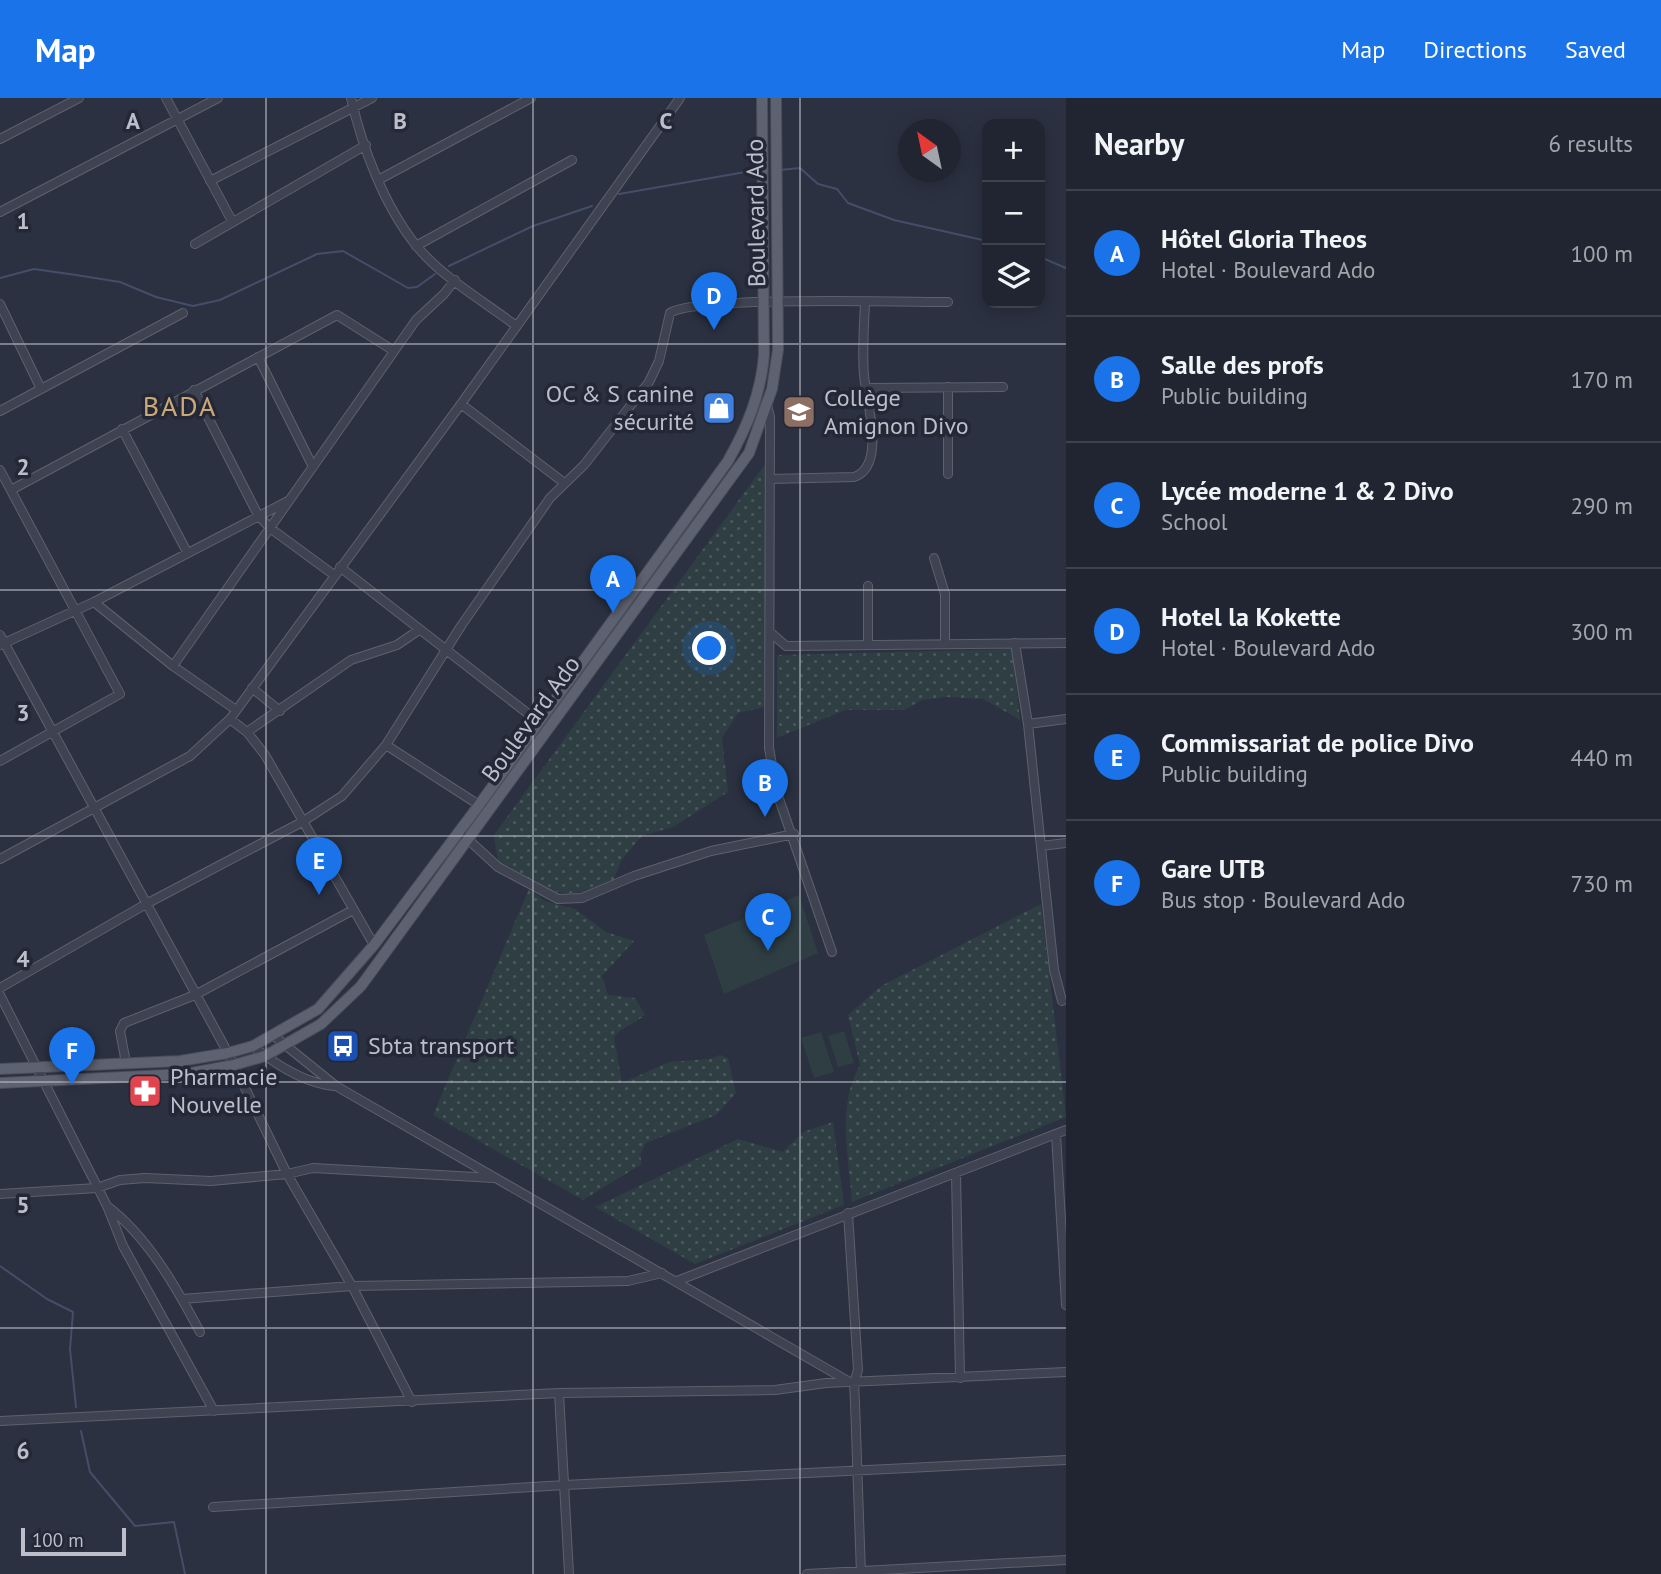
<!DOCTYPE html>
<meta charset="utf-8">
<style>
:root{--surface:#202531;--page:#2d313d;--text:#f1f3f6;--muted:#a2a5ab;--line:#3d424d;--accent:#1a73e8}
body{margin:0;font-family:"PT Sans",sans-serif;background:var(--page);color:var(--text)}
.controls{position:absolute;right:21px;top:21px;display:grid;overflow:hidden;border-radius:14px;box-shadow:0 4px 18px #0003}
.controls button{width:63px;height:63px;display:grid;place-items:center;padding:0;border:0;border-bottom:2px solid var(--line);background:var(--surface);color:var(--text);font:35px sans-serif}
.compass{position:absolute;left:898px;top:21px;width:63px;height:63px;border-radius:50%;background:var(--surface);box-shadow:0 4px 18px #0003;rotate:327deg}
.scale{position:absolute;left:21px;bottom:18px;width:105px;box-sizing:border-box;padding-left:7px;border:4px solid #bcbfcb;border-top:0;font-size:19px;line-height:24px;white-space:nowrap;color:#bcbfcb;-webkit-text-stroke:5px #242836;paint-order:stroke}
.you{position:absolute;left:710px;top:551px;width:24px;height:24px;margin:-18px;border:5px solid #fff;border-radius:50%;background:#1a73e8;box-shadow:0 0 0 10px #1a73e833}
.badge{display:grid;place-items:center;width:46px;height:46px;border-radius:50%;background:var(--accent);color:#fff;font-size:23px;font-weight:700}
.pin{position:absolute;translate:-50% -58px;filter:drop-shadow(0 2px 4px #0008)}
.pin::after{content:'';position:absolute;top:37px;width:24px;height:21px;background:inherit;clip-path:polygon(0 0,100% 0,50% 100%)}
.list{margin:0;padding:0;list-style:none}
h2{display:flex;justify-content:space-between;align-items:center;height:91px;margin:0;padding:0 28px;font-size:30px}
h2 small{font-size:23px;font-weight:400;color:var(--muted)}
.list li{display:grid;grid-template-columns:46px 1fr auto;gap:21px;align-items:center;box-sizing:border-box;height:126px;padding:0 28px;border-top:2px solid var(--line)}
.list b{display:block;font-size:26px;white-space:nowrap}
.list p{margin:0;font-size:23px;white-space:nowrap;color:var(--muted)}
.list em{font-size:23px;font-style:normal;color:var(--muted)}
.icon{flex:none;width:38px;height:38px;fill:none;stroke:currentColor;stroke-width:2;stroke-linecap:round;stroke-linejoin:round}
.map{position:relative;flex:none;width:1066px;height:1476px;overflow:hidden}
header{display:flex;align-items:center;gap:42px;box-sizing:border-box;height:98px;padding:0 35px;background:var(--accent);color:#fff}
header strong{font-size:33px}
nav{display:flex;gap:38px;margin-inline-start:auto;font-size:24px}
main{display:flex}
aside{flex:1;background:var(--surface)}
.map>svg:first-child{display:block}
.grass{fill:url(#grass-dots)}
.pitch{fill:#2e3e43}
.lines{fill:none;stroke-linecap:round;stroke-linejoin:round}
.stream{stroke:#454e69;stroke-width:2}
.minor-casing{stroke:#5d616e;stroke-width:10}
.major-casing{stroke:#494c5a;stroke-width:12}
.minor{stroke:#3f4351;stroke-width:8}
.major{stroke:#5d6270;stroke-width:10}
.grid{fill:none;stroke:#bcbfcb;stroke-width:2;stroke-opacity:0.55}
.labels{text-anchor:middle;stroke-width:7;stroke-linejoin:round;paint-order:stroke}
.street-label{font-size:24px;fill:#bcbfcb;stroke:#242836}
.poi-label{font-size:24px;fill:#bcbfcb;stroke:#242836;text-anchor:start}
.quarter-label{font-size:28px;letter-spacing:2px;fill:#caa978;stroke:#242836}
.grid-label{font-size:23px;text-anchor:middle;font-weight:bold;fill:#bcbfcb;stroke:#242836;stroke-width:7;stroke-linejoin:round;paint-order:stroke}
</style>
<header>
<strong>Map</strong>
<nav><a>Map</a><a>Directions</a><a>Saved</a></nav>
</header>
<main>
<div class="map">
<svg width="1066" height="1476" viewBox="0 0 1066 1476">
<defs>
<pattern id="grass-dots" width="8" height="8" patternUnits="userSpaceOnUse" patternTransform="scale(1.75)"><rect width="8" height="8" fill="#2e3e43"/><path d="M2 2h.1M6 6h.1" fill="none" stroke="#4a585d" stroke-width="1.8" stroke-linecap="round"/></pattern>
</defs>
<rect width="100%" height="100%" fill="#2b3141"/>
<path class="grass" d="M766,365L764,609L738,615L722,640L728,694L673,729L642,738L622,761L613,783C559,808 546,791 498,765L494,737Z
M1012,551L1020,622L983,601L946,599L922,602L904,612H845L777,640V557Z
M529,791L545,803L575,811L606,834L634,843L602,878L608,897L635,900L645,917C635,926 621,929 614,939L622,985L669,964L709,961L720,957L728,960L736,995L716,1017L646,1045L640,1057L642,1066L583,1102L433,1017Z
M1041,806L1066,1019L852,1104C849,1058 836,1009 860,967L848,917L881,888Z
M833,1024L844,1107L695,1166L595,1109L738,1041L783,1054L803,1034Z"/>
<path class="pitch" d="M799,797L818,855L724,896L704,837Z
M844,933L854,965L838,969L828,938Z
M821,934L834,974L814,980L801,940Z"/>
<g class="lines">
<path class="stream" d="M780,72L800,70L818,86L837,91L848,105L894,122L987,143
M619,96L757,72
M1040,159L1066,170
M449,168L533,128L592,108
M0,180L34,171L76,177L120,184L156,199L193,208L220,202L317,156L343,153L408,190L417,189L435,176
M0,1168L47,1201L73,1214L70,1251L76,1309
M81,1333L90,1374L135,1428L174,1424L185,1476"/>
<defs>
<path id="minor" d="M166,0L232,123
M351,0C362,49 384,107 415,146C441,179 482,202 515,227
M0,41L79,0
M380,81L531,0
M210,83L372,0
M0,114L218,0
M195,146L366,47
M416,148L572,62
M0,206L41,291
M258,259L313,369
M948,289V376
M866,290L1003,289
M194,292L258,417L270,430L334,477
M461,306L563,384
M767,307L770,319L769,650L777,695L832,854
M0,313L183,215
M122,331L187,454
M0,372L120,596L0,663
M770,381L854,379C887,368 866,302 864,277C862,253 864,228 865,205
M11,392L337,217L394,253
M934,460L945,496V546
M340,469L540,625
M94,504L173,568L236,612
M770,534L786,548L1066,545
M0,537L228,955L287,1076L352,1188L412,1304
M1015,545L1028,626L1054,872L1062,903
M0,547L94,504L288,403
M868,547V488
M173,568L416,222L444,196L455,182
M252,590L280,613
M230,621L247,634L351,562L397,547L419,532
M1028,626L1066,621
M247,634L265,657L374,847
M386,647L479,707
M459,733L498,769L558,801L582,800L634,778L711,753L794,736
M1041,748L1066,745
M0,761L190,658L230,621L461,306L680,0
M0,890L146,806L302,724L342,698L386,647L461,528L550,400L584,367L649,284L659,263L670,215C696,198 903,204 948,204
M0,897L107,1108L123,1148L214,1313
M274,938L336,988L848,1283
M253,948C275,966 305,985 334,988
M126,965L120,933L124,925L195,897L353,812
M1056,1036L1066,1207
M956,1075L960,1280
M0,1096L97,1090L120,1082L145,1080L211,1083L287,1076L313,1070L494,1080
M107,1108C148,1139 176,1189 200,1234
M848,1115L858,1272L854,1285L855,1305L861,1476
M677,1183L1066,1032
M182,1201L352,1188L628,1183L662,1175
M559,1295L569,1476
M0,1323L559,1295L775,1292L826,1285L1066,1274
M213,1409L565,1387L1066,1362
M807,1476L1066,1462"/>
<path id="major" d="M0,971L180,963L228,955L253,948L318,911L374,847L479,707L728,363C747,329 761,296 764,257L762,0
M0,985L186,976L234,967L265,958L321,926L361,888L749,355L772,291L778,252L776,0"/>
</defs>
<use href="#minor" class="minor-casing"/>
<use href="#major" class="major-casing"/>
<use href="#minor" class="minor"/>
<use href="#major" class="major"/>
</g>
<path class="grid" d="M266,0V1476M533,0V1476M800,0V1476M0,246H1066M0,492H1066M0,738H1066M0,984H1066M0,1230H1066"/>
<defs>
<symbol id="shop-square" viewBox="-11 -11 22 22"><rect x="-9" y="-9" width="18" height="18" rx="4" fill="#3f7fe0" stroke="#242836"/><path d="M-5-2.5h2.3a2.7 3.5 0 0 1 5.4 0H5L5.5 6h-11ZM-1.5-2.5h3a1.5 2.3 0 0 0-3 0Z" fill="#fff"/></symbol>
<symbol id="university-square" viewBox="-11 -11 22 22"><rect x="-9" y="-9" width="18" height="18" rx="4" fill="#8d6e63" stroke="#242836"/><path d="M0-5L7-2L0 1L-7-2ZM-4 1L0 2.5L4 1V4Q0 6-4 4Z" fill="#fff"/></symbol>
<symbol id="bus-square" viewBox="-11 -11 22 22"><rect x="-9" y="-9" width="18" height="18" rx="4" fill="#1a4fb4" stroke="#242836"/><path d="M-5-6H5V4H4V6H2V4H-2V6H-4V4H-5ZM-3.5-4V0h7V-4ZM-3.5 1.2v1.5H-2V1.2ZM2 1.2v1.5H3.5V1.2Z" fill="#fff"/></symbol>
<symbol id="pharmacy-square" viewBox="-11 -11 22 22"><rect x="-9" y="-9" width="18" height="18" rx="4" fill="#e0444e" stroke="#242836"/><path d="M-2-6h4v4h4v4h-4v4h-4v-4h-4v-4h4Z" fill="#fff"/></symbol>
</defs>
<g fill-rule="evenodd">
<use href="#shop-square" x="700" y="291" width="38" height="38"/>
<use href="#university-square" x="780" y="295" width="38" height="38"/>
<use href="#bus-square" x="324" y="929" width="38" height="38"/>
<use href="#pharmacy-square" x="126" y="974" width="38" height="38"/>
</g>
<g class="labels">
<g class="street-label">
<text transform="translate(756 115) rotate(-91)" y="8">Boulevard Ado</text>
<text transform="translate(531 621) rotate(-54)" y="8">Boulevard Ado</text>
</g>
<g class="poi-label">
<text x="694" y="304" text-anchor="end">OC &amp; S canine<tspan x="694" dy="28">sécurité</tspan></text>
<text x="824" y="308">Collège<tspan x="824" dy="28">Amignon Divo</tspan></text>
<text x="368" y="956">Sbta transport</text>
<text x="170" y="987">Pharmacie<tspan x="170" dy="28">Nouvelle</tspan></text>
</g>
<g class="quarter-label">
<text x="180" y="318">BADA</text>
</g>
</g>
<g class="grid-label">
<text x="133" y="31">A</text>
<text x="400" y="31">B</text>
<text x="666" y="31">C</text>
<text x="23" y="131">1</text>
<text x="23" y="377">2</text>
<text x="23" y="623">3</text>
<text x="23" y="869">4</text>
<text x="23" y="1115">5</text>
<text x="23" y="1361">6</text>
</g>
</svg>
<div class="controls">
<button>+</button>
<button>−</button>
<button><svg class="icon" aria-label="layers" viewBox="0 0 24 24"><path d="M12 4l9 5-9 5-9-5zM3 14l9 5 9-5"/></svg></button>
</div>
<svg class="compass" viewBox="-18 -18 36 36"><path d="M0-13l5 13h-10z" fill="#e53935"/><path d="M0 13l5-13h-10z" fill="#a2a5ab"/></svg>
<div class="scale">100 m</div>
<div class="you"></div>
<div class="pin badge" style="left:613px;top:515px">A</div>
<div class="pin badge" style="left:765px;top:719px">B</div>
<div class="pin badge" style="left:768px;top:853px">C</div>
<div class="pin badge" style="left:714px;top:232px">D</div>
<div class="pin badge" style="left:319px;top:797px">E</div>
<div class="pin badge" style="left:72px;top:987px">F</div>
</div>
<aside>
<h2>Nearby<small>6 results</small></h2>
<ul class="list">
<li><span class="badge">A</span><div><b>Hôtel Gloria Theos</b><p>Hotel · Boulevard Ado</p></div><em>100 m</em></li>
<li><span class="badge">B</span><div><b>Salle des profs</b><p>Public building</p></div><em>170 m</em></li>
<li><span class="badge">C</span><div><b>Lycée moderne 1 &amp; 2 Divo</b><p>School</p></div><em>290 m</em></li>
<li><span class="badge">D</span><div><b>Hotel la Kokette</b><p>Hotel · Boulevard Ado</p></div><em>300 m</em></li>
<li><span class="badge">E</span><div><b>Commissariat de police Divo</b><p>Public building</p></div><em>440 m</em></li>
<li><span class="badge">F</span><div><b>Gare UTB</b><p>Bus stop · Boulevard Ado</p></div><em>730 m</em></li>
</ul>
</aside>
</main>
